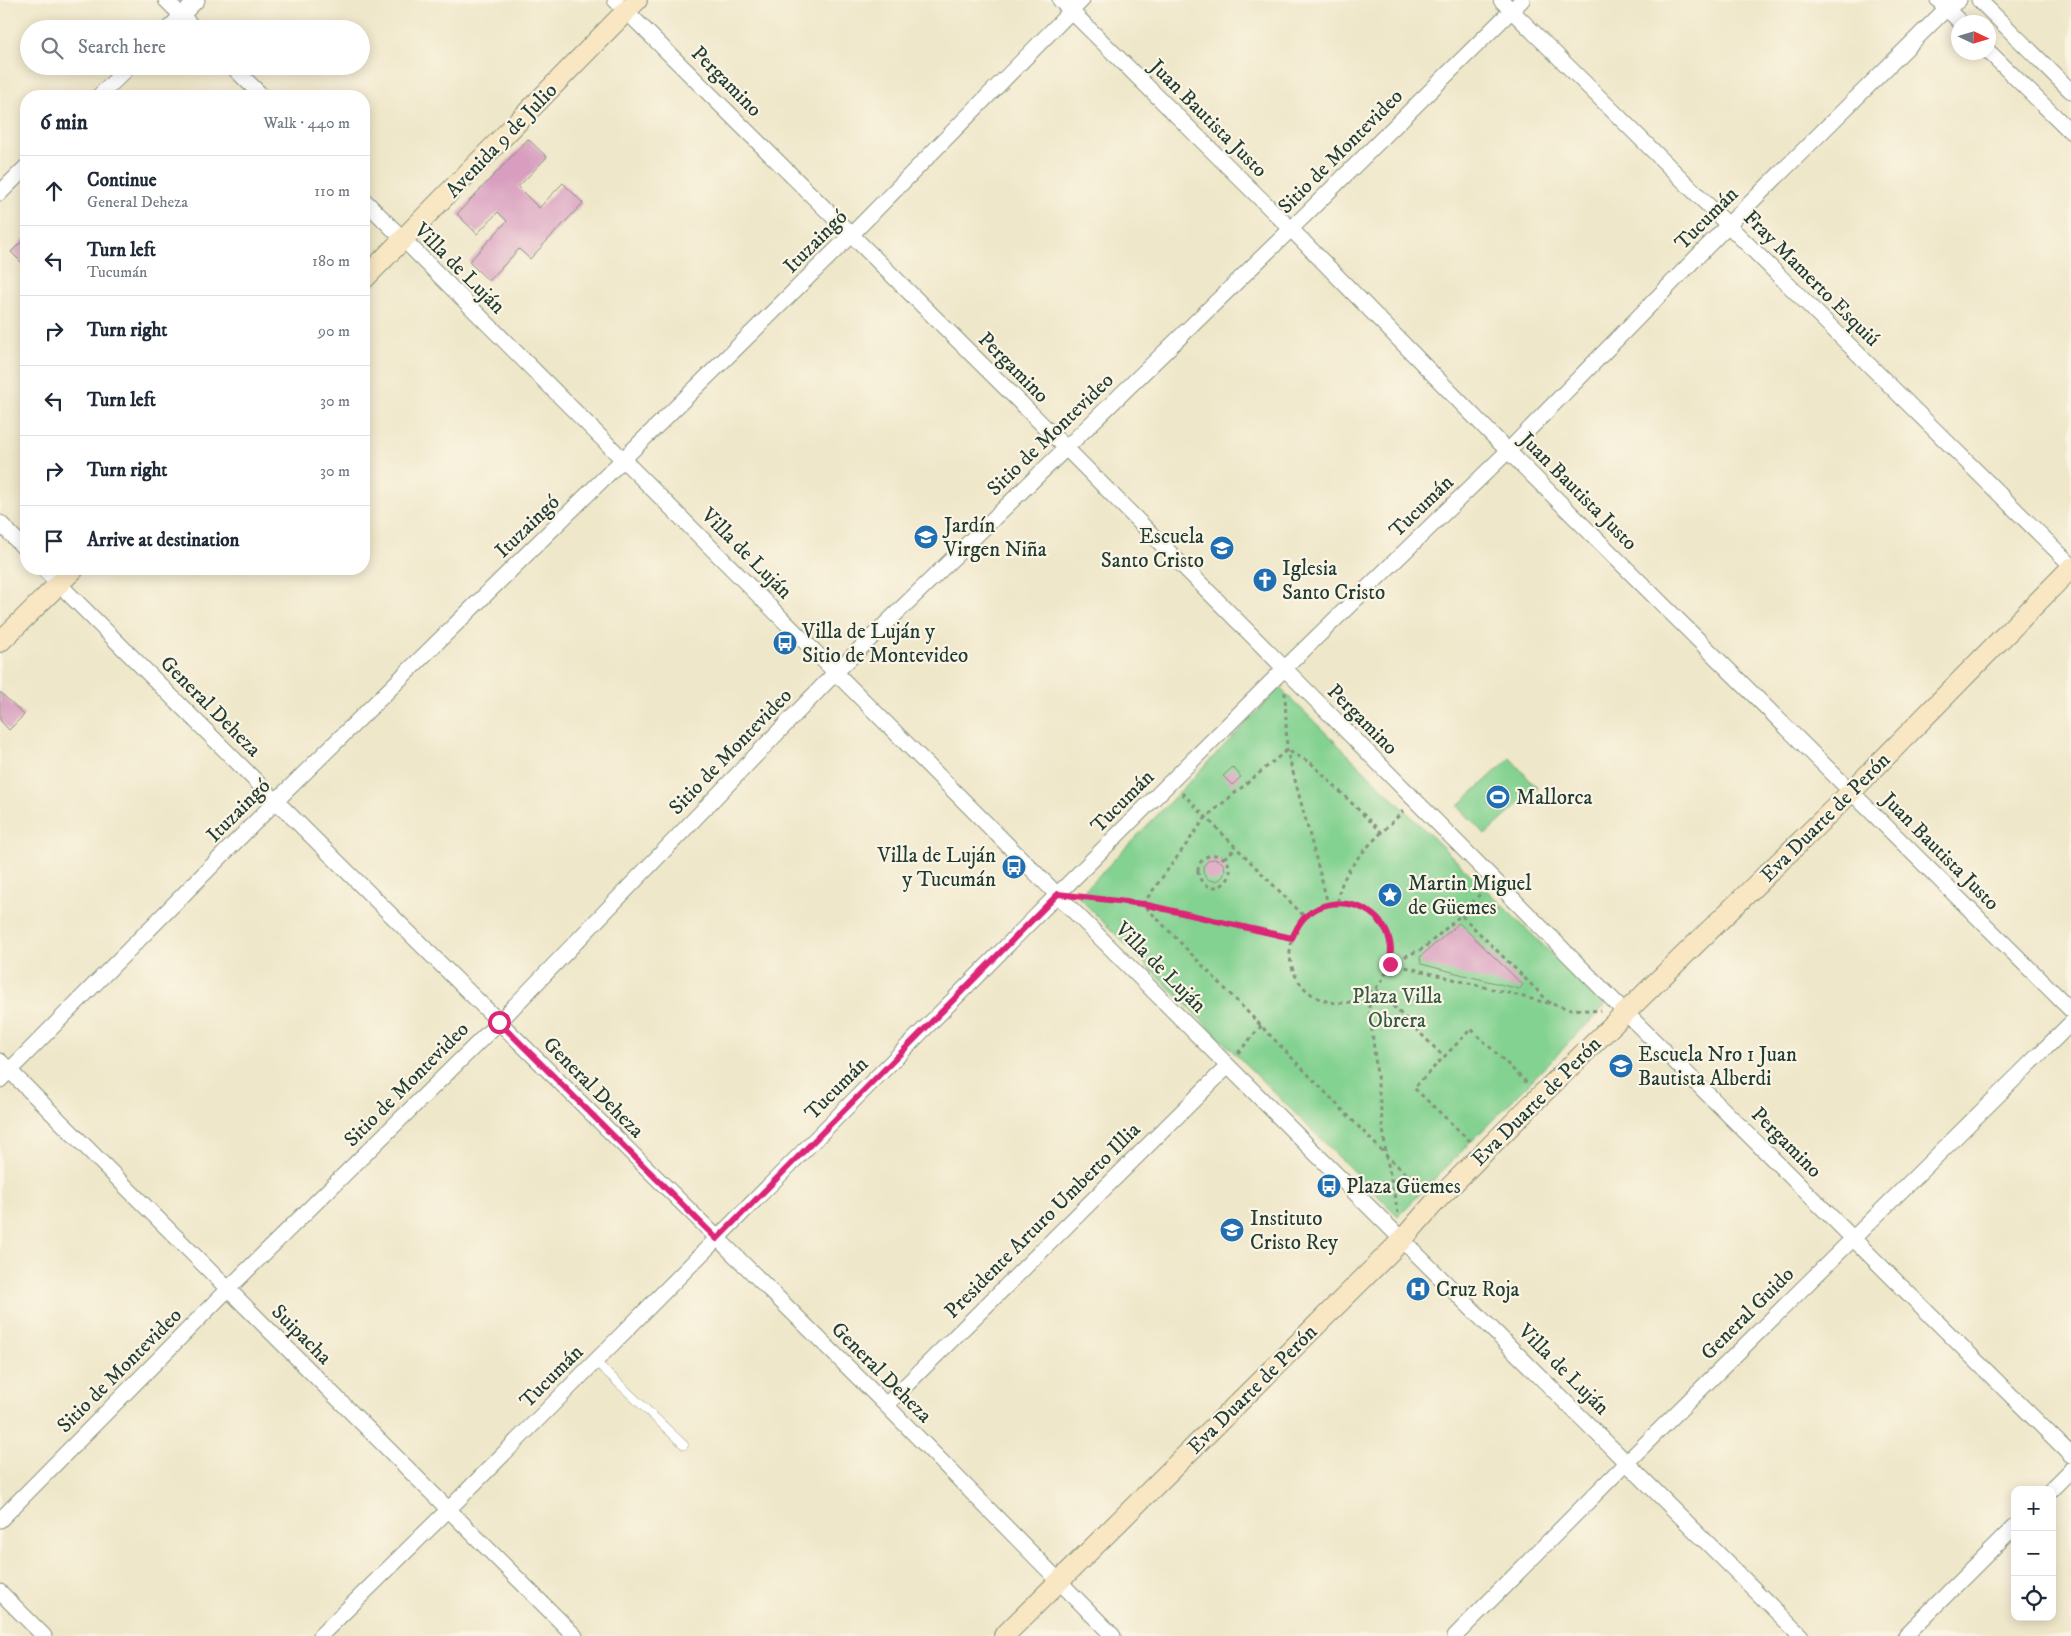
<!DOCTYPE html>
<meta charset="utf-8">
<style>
:root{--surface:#fff;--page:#f2f2f3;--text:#1f2937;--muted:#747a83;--line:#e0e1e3}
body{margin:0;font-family:"IM FELL DW Pica",serif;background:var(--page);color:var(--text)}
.controls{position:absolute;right:15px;bottom:15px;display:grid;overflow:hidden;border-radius:10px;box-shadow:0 2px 12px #0003}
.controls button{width:45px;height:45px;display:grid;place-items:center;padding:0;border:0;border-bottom:1px solid var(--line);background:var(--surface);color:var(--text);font:25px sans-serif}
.compass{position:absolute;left:1951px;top:15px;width:45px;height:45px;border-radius:50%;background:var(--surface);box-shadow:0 2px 12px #0003;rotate:94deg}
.stop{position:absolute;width:15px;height:15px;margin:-11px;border:4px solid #db2777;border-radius:50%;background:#fff}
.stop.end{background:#db2777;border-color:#fff;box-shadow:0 1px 5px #0008}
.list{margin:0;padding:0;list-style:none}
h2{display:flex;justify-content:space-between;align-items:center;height:65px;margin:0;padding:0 20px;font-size:21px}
h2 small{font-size:16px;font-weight:400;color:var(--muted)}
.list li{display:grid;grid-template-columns:32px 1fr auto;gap:15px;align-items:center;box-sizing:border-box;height:70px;padding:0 20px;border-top:1px solid var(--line)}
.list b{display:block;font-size:19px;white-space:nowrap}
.list p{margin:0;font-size:16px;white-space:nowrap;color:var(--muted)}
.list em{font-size:16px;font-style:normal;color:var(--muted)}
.icon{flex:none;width:28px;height:28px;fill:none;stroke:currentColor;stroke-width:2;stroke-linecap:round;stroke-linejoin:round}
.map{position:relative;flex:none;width:2071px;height:1636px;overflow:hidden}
.search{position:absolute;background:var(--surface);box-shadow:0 2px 12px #0003;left:20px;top:20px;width:350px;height:55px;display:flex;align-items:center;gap:12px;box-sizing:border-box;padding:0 18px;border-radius:28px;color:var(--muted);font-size:19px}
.panel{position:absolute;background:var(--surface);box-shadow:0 2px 12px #0003;left:20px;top:90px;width:350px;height:485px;border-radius:20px}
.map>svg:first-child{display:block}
.green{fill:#83d291;stroke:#518862}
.building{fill:#d89dbf}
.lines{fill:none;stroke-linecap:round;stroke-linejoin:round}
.lane-casing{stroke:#87927e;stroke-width:9}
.street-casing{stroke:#87927e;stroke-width:17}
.secondary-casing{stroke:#87927e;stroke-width:22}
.path{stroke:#87927e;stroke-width:3;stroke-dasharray:4 4;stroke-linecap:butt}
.lane{stroke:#fff;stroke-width:8}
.street{stroke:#fff;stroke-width:15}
.secondary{stroke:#f9e7c3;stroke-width:20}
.route{stroke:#db2777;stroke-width:6}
.labels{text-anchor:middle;stroke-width:4.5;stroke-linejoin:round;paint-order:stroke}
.street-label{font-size:21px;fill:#1f3d34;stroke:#fcf5e5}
.poi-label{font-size:21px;fill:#1f3d34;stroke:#fcf5e5;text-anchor:start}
.park-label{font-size:21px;fill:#335b47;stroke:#fcf5e5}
</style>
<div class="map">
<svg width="2071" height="1636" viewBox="0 0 2071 1636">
<rect width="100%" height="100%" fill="#fcf5e5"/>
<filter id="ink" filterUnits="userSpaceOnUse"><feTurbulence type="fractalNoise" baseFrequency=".02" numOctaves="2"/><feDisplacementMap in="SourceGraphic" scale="10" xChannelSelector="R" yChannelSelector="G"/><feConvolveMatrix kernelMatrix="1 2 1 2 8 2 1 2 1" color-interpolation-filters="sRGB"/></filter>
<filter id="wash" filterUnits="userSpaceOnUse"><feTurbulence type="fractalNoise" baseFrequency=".0096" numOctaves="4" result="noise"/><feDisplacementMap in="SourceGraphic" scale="20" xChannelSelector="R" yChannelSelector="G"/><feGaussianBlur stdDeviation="1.12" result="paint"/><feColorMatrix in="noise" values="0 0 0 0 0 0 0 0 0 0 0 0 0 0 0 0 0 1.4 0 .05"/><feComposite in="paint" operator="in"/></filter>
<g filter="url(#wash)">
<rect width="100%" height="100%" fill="#efe7c9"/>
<path class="green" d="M1280,688L1605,1006L1398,1216L1078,897Z
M1510,758L1537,788L1485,835L1458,806Z"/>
<g id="blocks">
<path class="building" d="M528,139L547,157L518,187L539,208L563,183L583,203L530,259L519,249L489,281L469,262L507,221L498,212L477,234L457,214Z
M26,237V267L11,252Z
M0,692L24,715L9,730L0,720Z
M1233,767L1241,777L1232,785L1223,776Z
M1203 870a11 11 0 1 1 22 0a11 11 0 1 1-22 0Z
M1459,923L1523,985L1519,989L1421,964L1420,957Z"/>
</g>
</g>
<g filter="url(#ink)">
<use href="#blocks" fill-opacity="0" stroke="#87927e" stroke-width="1"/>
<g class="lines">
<defs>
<path id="lane" d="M595,1361L684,1445"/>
<path id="street" d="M166,0L195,29
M615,0L1066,448L1625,1012L2071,1455
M1060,0L1291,229L1508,451L2071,1010
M1501,0L2071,565
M1938,0L1960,22
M1979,0L2071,91
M168,29L197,0
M1988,51L2071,132
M232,66L262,96
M99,96L130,66
M0,193L26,167
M364,200L1338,1176L1801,1636
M0,523L26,550
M44,569L276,801L886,1405L1113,1636
M0,1061L575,1636
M0,1080L276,801L852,234L1082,0
M886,1405L1228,1066
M2051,1490L2071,1470
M0,1520L228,1289L499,1022L836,672L1291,229L1522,0
M0,1592L44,1636
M320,1636L448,1510L1058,894L1284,669L1508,451L1728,225L1946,9L1959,0
M1455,1636L1627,1462L2071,1023
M1905,1636L2015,1526"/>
<path id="secondary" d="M364,279L637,0
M0,642L74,569
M1004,1636L1403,1239L1435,1202L1540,1096L1851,792L2071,568"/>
</defs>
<use href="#lane" class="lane-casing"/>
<use href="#street" class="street-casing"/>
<use href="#secondary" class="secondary-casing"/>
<path class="path" d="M1285,692L1287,750L1328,904
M1182,793L1305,917
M1382,833L1311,763L1287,750L1206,817L1143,904L1386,1155L1423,1190
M1198 871a16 16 0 1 1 32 0a16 16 0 1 1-32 0Z
M1224,858L1236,848
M1082,897L1143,904L1292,939
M1338,902C1339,867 1380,836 1403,811
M1290 953a50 50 0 1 1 100 0a50 50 0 1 1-100 0Z
M1461,915L1483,891
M1390,963L1571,1009L1601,1011
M1390,963L1424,948L1461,915L1551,1004
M1376,989L1444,1057
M1368,996L1386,1155L1398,1213
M1238,1053L1262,1025
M1470,1141L1414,1088L1471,1029L1527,1083"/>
<use href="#lane" class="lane"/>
<use href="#street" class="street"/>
<use href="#secondary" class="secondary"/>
</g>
</g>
<g class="lines" filter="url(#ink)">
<path class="route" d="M499,1022L717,1239L1058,894L1143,904L1292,938C1296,930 1299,922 1306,916C1336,889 1387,907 1391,948C1391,953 1390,959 1390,964"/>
</g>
<defs>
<symbol id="school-disc" viewBox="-11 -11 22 22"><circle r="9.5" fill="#1f6fb2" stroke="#fcf5e5"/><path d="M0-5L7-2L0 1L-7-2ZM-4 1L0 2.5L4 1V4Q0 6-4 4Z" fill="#fff"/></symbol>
<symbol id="church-disc" viewBox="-11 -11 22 22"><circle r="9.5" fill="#1f6fb2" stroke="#fcf5e5"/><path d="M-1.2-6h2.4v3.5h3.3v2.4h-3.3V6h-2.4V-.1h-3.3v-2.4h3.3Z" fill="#fff"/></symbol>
<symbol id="bus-disc" viewBox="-11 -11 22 22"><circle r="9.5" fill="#1f6fb2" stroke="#fcf5e5"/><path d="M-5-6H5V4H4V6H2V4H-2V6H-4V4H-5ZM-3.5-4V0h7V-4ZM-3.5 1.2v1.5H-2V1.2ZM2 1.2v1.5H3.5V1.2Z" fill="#fff"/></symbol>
<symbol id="stadium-disc" viewBox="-11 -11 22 22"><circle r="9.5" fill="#1f6fb2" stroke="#fcf5e5"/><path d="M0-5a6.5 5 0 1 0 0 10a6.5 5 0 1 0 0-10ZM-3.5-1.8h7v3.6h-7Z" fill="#fff"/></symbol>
<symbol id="sight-disc" viewBox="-11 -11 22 22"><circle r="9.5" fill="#1f6fb2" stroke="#fcf5e5"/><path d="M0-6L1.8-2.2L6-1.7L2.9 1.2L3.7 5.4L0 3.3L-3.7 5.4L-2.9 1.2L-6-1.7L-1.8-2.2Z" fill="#fff"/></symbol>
<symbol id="hospital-disc" viewBox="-11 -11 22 22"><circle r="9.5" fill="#1f6fb2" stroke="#fcf5e5"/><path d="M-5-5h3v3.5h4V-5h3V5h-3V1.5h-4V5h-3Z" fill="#fff"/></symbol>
</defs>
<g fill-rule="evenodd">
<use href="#school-disc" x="912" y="523" width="28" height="28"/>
<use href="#school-disc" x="1208" y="534" width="28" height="28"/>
<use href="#church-disc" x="1251" y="566" width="28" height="28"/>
<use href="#bus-disc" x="771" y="629" width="28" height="28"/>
<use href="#stadium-disc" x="1484" y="783" width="28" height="28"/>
<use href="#bus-disc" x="1000" y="853" width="28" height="28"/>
<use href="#sight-disc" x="1376" y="881" width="28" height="28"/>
<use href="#school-disc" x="1607" y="1052" width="28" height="28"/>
<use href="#bus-disc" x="1315" y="1172" width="28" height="28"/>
<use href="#school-disc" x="1218" y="1216" width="28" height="28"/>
<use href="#hospital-disc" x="1404" y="1275" width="28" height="28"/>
</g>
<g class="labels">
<g class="street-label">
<text transform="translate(727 81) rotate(45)" y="7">Pergamino</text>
<text transform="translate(1209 118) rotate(45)" y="7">Juan Bautista Justo</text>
<text transform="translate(501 140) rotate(-46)" y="7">Avenida 9 de Julio</text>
<text transform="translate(1340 151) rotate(-45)" y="7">Sitio de Montevideo</text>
<text transform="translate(1706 218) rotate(-45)" y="7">Tucumán</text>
<text transform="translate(815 241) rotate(-45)" y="7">Ituzaingó</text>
<text transform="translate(460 268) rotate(45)" y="7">Villa de Luján</text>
<text transform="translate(1812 278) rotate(45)" y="7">Fray Mamerto Esquiú</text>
<text transform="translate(1014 367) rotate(45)" y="7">Pergamino</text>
<text transform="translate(1050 434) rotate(-44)" y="7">Sitio de Montevideo</text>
<text transform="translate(1579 491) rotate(45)" y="7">Juan Bautista Justo</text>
<text transform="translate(1421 506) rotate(-44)" y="7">Tucumán</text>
<text transform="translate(527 526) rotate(-44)" y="7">Ituzaingó</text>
<text transform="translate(747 553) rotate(45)" y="7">Villa de Luján</text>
<text transform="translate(211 706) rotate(45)" y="7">General Deheza</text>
<text transform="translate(1363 719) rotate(45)" y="7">Pergamino</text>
<text transform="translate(730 751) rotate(-46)" y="7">Sitio de Montevideo</text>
<text transform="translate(1122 801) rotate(-45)" y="7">Tucumán</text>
<text transform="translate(238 810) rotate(-45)" y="7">Ituzaingó</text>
<text transform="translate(1825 817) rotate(-45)" y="7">Eva Duarte de Perón</text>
<text transform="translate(1941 851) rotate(45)" y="7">Juan Bautista Justo</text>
<text transform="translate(1161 967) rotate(45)" y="7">Villa de Luján</text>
<text transform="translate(406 1084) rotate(-45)" y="7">Sitio de Montevideo</text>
<text transform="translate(594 1087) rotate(45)" y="7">General Deheza</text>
<text transform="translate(836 1088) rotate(-45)" y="7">Tucumán</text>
<text transform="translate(1536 1101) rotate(-45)" y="7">Eva Duarte de Perón</text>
<text transform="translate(1787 1142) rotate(45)" y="7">Pergamino</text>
<text transform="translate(1042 1220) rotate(-45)" y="7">Presidente Arturo Umberto Illia</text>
<text transform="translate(1747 1313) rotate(-45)" y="7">General Guido</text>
<text transform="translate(302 1334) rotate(45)" y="7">Suipacha</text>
<text transform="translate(1564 1369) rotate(45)" y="7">Villa de Luján</text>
<text transform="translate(119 1370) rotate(-45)" y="7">Sitio de Montevideo</text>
<text transform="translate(882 1372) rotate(45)" y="7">General Deheza</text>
<text transform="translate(551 1376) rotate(-45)" y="7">Tucumán</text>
<text transform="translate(1252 1389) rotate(-45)" y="7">Eva Duarte de Perón</text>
</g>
<g class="poi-label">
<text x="944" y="532">Jardín<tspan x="944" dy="24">Virgen Niña</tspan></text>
<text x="1204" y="543" text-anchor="end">Escuela<tspan x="1204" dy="24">Santo Cristo</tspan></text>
<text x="1282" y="575">Iglesia<tspan x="1282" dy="24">Santo Cristo</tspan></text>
<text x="802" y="638">Villa de Luján y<tspan x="802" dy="24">Sitio de Montevideo</tspan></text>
<text x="1516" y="804">Mallorca</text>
<text x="996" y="862" text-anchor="end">Villa de Luján<tspan x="996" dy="24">y Tucumán</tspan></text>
<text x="1408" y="890">Martin Miguel<tspan x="1408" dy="24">de Güemes</tspan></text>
<text x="1638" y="1061">Escuela Nro 1 Juan<tspan x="1638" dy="24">Bautista Alberdi</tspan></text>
<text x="1346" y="1193">Plaza Güemes</text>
<text x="1250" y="1225">Instituto<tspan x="1250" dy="24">Cristo Rey</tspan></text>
<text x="1436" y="1296">Cruz Roja</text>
</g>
<g class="park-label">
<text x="1397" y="1003">Plaza Villa<tspan x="1397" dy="24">Obrera</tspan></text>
</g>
</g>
</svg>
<div class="controls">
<button>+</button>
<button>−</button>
<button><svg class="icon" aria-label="locate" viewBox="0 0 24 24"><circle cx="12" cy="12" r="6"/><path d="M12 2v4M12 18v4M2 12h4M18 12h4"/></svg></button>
</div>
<svg class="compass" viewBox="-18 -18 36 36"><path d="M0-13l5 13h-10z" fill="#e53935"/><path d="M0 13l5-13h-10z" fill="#747a83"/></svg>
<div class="stop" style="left:499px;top:1022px"></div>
<div class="stop end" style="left:1390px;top:964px"></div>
<div class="search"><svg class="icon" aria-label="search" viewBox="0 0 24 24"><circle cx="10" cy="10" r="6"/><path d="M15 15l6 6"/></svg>Search here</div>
<section class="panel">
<h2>6 min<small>Walk · 440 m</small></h2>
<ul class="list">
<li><svg class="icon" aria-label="ahead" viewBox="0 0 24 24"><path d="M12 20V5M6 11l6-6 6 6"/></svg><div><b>Continue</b><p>General Deheza</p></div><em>110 m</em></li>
<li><svg class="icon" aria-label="left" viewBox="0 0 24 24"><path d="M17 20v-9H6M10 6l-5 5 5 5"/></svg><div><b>Turn left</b><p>Tucumán</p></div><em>180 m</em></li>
<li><svg class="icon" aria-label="right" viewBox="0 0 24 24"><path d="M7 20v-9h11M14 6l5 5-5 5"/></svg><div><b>Turn right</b></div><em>90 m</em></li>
<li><svg class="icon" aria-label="left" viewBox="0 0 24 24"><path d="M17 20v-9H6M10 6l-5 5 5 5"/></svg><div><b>Turn left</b></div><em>30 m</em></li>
<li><svg class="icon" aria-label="right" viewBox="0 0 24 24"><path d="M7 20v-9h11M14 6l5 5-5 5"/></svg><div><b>Turn right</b></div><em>30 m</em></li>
<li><svg class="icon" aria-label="arrive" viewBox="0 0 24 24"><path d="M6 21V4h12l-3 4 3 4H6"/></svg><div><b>Arrive at destination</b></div></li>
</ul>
</section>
</div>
